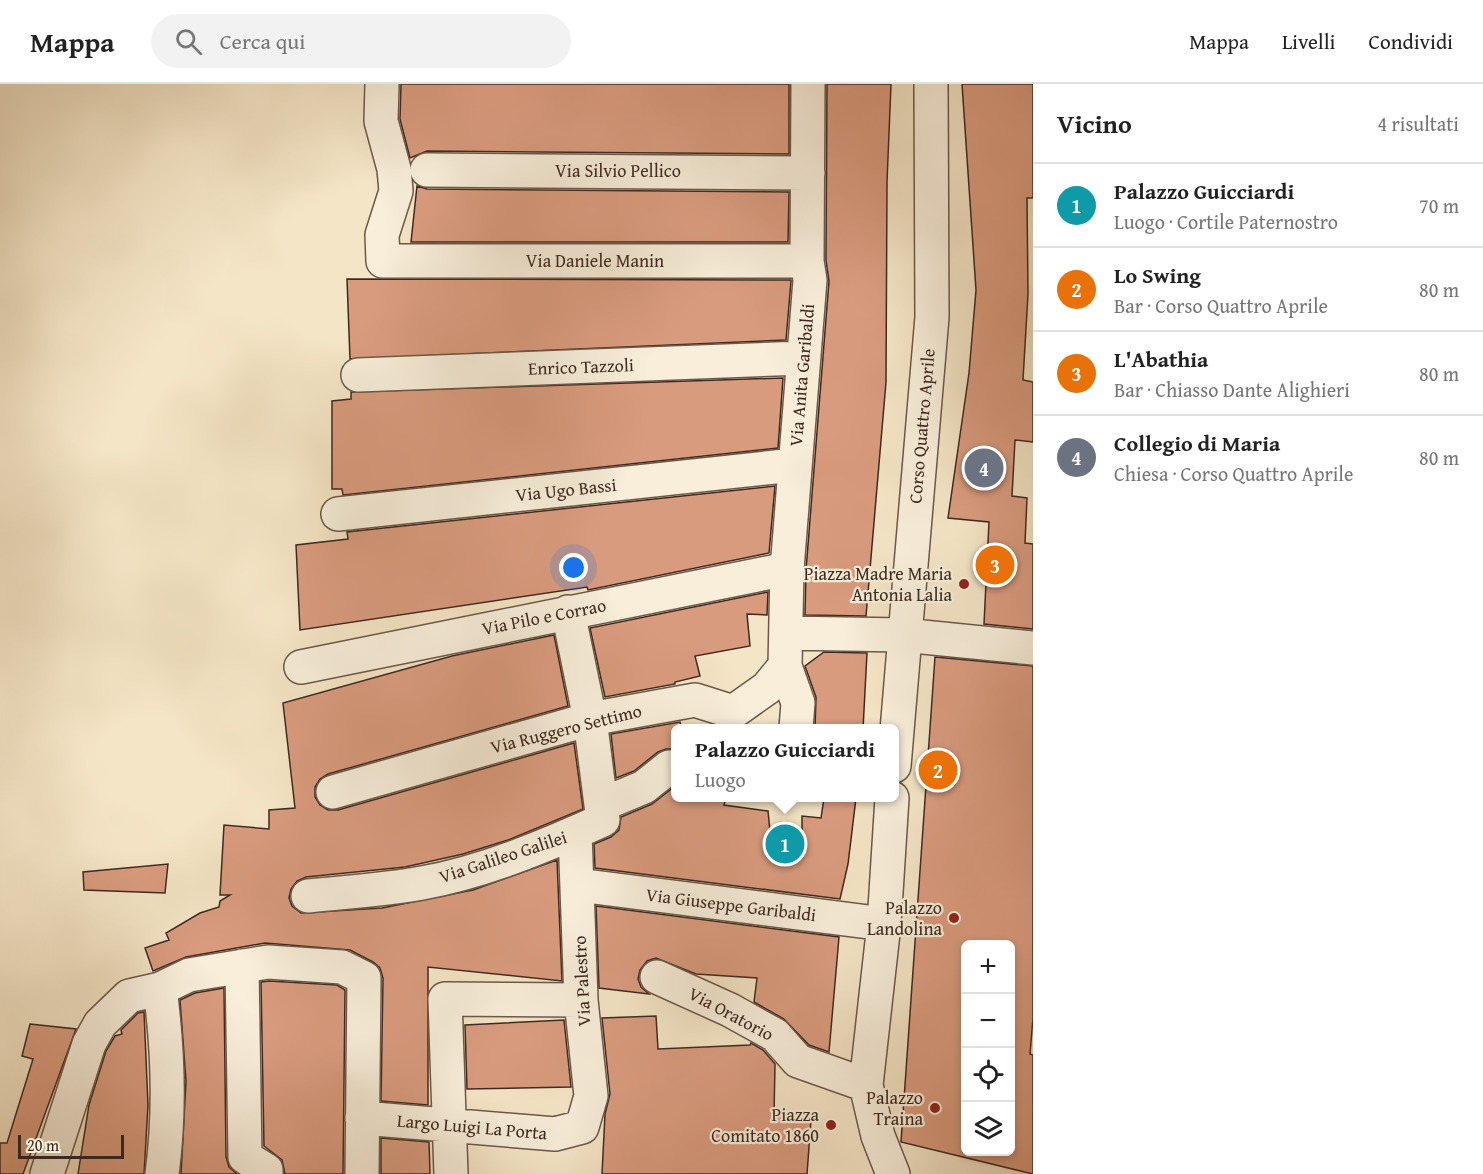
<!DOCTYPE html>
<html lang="it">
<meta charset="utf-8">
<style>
:root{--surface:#fff;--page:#f2f2f2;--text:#222;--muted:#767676;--line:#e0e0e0;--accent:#8f2418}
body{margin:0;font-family:"Gentium Book Plus",serif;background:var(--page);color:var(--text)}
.controls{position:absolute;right:18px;bottom:18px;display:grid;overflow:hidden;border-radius:9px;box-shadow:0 3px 9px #0003}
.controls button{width:54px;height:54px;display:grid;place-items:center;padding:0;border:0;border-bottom:2px solid var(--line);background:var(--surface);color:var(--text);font:30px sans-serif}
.scale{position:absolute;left:18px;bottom:15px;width:106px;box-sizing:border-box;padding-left:6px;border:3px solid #3e291f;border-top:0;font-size:16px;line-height:21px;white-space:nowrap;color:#3e291f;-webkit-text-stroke:4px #f8eeda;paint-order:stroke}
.you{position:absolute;left:574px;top:484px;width:21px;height:21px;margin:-15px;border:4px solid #fff;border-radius:50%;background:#1a73e8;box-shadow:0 0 0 9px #1a73e833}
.badge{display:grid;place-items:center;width:39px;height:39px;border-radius:50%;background:var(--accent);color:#fff;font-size:20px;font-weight:700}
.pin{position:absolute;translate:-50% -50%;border:3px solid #fff;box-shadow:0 2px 6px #0006}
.popup{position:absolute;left:671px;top:640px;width:228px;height:78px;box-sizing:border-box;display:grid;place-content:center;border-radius:9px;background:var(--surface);filter:drop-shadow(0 2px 4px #0005);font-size:20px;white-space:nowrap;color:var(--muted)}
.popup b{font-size:22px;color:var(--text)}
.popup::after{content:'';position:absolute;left:50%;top:100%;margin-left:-12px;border:12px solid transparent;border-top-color:var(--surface)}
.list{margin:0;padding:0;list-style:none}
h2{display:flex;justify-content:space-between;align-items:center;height:78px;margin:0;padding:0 24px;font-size:26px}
h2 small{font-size:20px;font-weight:400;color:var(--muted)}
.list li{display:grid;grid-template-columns:39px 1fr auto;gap:18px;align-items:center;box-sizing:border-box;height:84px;padding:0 24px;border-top:2px solid var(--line)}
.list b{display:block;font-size:22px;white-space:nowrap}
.list p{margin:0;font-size:20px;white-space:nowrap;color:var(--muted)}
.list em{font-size:20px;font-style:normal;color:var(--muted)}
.icon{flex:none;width:33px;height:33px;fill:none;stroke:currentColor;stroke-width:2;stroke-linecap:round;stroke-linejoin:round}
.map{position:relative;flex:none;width:1033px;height:1090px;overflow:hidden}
header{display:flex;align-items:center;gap:36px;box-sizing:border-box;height:84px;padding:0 30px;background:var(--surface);border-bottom:2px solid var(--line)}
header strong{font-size:28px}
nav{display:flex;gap:33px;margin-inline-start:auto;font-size:21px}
.search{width:420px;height:54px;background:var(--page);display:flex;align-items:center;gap:15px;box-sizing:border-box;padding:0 21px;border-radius:33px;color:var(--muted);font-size:22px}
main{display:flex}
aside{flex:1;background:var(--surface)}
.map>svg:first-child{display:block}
.building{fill:#d99b7e;stroke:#3e291f;stroke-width:1.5;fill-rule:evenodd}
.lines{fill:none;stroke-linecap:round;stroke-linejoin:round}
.minor-casing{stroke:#6c5849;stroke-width:36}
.minor{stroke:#f8eeda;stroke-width:33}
.poi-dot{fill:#8f2418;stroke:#f8eeda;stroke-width:2}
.labels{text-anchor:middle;stroke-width:4.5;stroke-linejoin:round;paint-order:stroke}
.street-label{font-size:18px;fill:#3e291f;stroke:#f8eeda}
.poi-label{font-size:18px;fill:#3e291f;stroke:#f8eeda;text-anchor:end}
</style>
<header>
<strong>Mappa</strong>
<div class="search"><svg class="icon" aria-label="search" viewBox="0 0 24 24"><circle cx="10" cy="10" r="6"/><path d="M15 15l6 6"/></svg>Cerca qui</div>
<nav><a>Mappa</a><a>Livelli</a><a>Condividi</a></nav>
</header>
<main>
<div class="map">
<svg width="1033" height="1090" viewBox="0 0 1033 1090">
<rect width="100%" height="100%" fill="#f4e5c6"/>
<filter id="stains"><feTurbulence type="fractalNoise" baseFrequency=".00333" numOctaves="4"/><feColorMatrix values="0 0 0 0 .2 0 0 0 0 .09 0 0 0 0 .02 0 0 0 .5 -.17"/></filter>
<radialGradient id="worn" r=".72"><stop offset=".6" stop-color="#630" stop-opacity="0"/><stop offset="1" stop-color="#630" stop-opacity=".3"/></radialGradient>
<path class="building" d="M401,0H789V70L427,67L410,74L400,35Z
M827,0H891L887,98L886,298L866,532L805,531L806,486L829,197L826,176Z
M962,0H1033V114H1027L1028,210L1023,296L1033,298V358L1015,356L1012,412L1027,414L1025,459L1033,460V545L984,540L989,438L948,434L969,289L976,206Z
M417,102L427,105L789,108L788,158H411Z
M347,195L791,196V197L786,256L350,275Z
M783,294L778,364L343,411L342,405H332V317L351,315V308Z
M775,402L769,469L588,506L587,503L300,546L296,461L348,455L347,448Z
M768,508L767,531L747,530L750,562L695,572L700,592L675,598V600L605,613L590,544Z
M554,551L568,622L328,690L320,695L315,703V713L320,721L328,726H338L574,659L583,725L508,756L463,770L405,783L306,793L297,797L291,805L289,814L292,822L301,829L382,824L473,806L557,776L562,897L428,883V1021L381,1017L383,894L380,884L373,878L350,866L265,859L186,873L153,887L145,864L169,856L166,849L200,829L219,823L220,817L230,811H220L224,741L269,745V726L295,724L283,619L452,572Z
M824,568L867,569L863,645H815L816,613L805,582Z
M935,573L1033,582V934L1030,970L1033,971V1090L901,1058ZM966,861H1011V1068H966Z
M680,638L682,645H675V665H666L658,668L634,687L616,694L611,650Z
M675,702V714H726L724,721L768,727L771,757L802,756V732L821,734L824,714H856L848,780L840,815L595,784L594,760L611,753L619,746L621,733L652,720Z
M168,780L165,809L84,806L83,788Z
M596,822L839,853L829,968L809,961L784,935L754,918L757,894L696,890L656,874L647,877L640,886L638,895L641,903L649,910L599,904Z
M269,897L337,901L345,906L343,1090H285L282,1076L264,1062L261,898Z
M224,904L226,1073L229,1083L237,1090H181L186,997L180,916L195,909Z
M144,928L148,1021L144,1090H78L89,1021L106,967L115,952L122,950L121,946L138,929Z
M656,932L658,965L750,961L751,959L763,966L775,980L774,1031L811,1036L807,1090H602L605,1030L610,1010L602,934Z
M564,936L571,1003L467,1005L465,941Z
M30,940L76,945L23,1090H0V1059H7L33,975L22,972Z
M381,1054L429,1058L430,1090H381Z"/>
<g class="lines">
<defs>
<path id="minor" d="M382,0L381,37L394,85L396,107L382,151L383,177H807
M427,86L808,89
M358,291L803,274
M338,430L794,381
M568,528L590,635L601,721
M786,549L903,551L1033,564
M301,583L787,485
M796,644L798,619L785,582L787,485L810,196L807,177L808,0
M894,682L932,233L931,0
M333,708L590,635L695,616L733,628L767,604L785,582
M892,714L884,840L866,1001L878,1052L893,1090
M578,801L884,840
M308,812C346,808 385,806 422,799C484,788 545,762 603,736L601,721L644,703L669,683
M242,882L245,1073L266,1086V1090
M657,893L730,926L775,951L798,977L866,1001
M160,905C168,965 170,1030 162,1090
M362,1034L555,1050L582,1043L591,1012L581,916L575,749
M47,1090L89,960L100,940L129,912L160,905L189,891L268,878L342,883L364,894L362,1090
M451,1090L445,915L581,916"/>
</defs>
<use href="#minor" class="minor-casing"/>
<use href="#minor" class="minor"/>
</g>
<g class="poi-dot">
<circle cx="964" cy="500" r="6"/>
<circle cx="954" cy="834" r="6"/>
<circle cx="935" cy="1024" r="6"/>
<circle cx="831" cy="1041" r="6"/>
</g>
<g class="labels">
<g class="street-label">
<text x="618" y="93">Via Silvio Pellico</text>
<text x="595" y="183">Via Daniele Manin</text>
<text transform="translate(581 283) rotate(-2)" y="6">Enrico Tazzoli</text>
<text transform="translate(802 291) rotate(-85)" y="6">Via Anita Garibaldi</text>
<text transform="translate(922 342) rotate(-85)" y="6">Corso Quattro Aprile</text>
<text transform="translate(566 406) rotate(-6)" y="6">Via Ugo Bassi</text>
<text transform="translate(544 533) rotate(-11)" y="6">Via Pilo e Corrao</text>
<text transform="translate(566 645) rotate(-14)" y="6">Via Ruggero Settimo</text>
<text transform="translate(503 773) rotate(-18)" y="6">Via Galileo Galilei</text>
<text transform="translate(731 821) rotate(7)" y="6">Via Giuseppe Garibaldi</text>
<text transform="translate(582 897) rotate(-93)" y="6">Via Palestro</text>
<text transform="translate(731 930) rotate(28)" y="6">Via Oratorio</text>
<text transform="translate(472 1043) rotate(5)" y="6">Largo Luigi La Porta</text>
</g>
<g class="poi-label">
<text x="952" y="496">Piazza Madre Maria<tspan x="952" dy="21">Antonia Lalia</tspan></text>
<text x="942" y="830">Palazzo<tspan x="942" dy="21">Landolina</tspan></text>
<text x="923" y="1020">Palazzo<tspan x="923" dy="21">Traina</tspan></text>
<text x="819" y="1037">Piazza<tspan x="819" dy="21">Comitato 1860</tspan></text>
</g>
</g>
<rect width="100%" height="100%" filter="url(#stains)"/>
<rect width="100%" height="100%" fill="url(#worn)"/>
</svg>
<div class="controls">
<button>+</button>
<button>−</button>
<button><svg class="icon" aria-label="locate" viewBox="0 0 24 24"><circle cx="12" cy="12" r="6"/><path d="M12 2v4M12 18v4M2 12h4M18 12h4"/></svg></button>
<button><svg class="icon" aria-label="layers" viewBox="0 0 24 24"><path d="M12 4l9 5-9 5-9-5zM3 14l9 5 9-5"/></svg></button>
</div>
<div class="scale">20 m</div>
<div class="you"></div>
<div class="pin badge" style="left:785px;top:760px;background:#0f9aa8">1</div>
<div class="popup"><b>Palazzo Guicciardi</b>Luogo</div>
<div class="pin badge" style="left:938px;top:686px;background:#e8710a">2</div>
<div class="pin badge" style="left:995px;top:481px;background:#e8710a">3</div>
<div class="pin badge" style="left:984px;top:384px;background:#6b7280">4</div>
</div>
<aside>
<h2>Vicino<small>4 risultati</small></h2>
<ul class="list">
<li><span class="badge" style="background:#0f9aa8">1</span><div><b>Palazzo Guicciardi</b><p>Luogo · Cortile Paternostro</p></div><em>70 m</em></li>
<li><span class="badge" style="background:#e8710a">2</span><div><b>Lo Swing</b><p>Bar · Corso Quattro Aprile</p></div><em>80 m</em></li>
<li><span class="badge" style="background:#e8710a">3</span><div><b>L'Abathia</b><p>Bar · Chiasso Dante Alighieri</p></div><em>80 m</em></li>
<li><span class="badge" style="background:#6b7280">4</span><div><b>Collegio di Maria</b><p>Chiesa · Corso Quattro Aprile</p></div><em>80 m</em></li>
</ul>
</aside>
</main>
